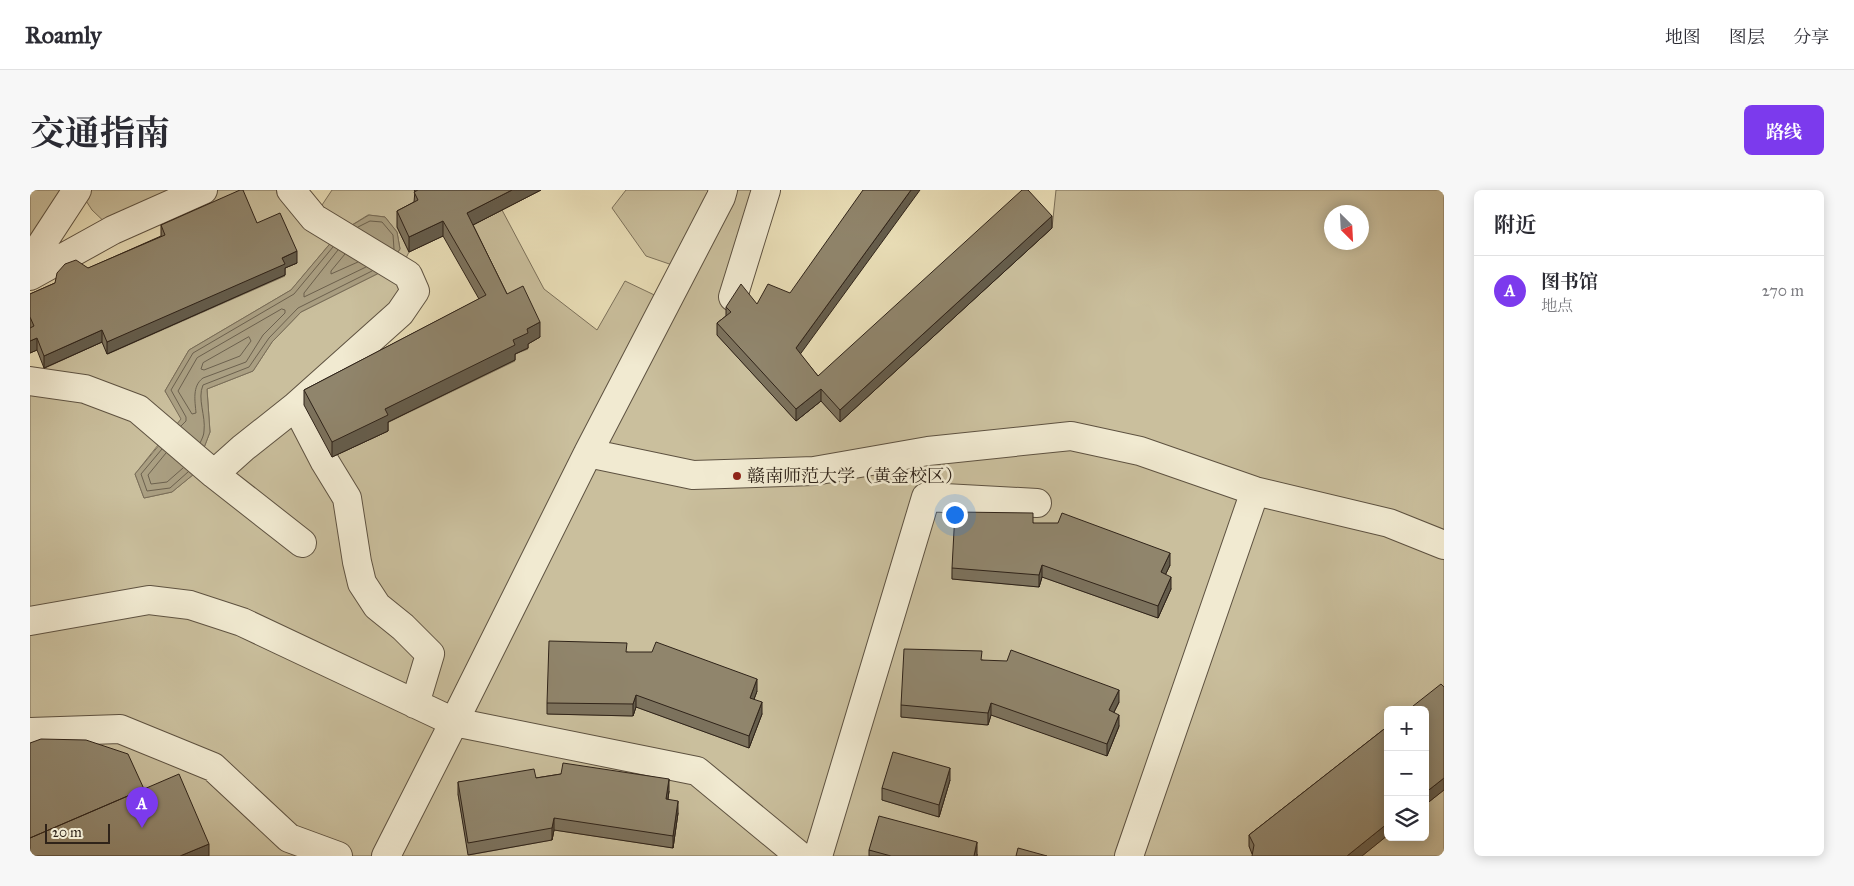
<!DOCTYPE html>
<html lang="zh">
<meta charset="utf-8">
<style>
:root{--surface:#fff;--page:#f7f7f7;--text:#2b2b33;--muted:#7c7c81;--line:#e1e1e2;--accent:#7c3aed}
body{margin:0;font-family:"IM FELL Great Primer","Noto Serif SC",serif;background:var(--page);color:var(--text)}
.controls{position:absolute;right:15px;bottom:15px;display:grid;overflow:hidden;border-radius:8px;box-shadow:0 2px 12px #0003}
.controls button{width:45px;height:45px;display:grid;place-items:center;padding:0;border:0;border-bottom:1px solid var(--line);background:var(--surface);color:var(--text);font:25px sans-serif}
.compass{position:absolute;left:1294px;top:15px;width:45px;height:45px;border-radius:50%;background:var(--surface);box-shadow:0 2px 12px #0003;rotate:156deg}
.scale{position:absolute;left:15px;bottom:12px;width:65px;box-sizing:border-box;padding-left:5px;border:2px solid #2f2319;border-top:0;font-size:14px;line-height:18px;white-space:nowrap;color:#2f2319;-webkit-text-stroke:4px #f1ead1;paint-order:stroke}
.you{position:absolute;left:924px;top:324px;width:18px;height:18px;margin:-12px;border:4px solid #fff;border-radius:50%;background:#1a73e8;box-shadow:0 0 0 8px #1a73e833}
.badge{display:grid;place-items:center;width:32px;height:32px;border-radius:50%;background:var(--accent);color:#fff;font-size:16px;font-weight:700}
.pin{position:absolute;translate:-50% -41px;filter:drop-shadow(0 1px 2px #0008)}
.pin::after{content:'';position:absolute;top:26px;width:18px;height:15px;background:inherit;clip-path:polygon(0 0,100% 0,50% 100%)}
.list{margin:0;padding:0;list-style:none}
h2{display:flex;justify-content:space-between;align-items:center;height:65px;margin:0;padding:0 20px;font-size:21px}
h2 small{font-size:16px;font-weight:400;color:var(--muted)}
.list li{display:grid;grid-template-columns:32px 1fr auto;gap:15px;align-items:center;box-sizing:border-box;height:70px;padding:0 20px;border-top:1px solid var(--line)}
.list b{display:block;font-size:19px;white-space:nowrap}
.list p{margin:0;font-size:16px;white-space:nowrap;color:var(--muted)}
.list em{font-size:16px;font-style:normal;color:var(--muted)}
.icon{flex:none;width:28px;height:28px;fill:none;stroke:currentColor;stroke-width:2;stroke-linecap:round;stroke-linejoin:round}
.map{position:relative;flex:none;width:1414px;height:666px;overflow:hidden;border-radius:8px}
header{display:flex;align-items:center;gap:30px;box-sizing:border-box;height:70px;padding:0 25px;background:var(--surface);border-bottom:1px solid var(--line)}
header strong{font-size:24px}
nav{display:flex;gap:28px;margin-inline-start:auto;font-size:18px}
.intro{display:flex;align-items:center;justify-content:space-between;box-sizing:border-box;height:120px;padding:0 30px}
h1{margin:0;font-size:35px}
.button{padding:12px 22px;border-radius:8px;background:var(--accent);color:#fff;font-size:18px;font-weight:700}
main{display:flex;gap:30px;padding:0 30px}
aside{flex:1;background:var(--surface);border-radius:8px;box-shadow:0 2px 12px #0003}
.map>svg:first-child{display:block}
.green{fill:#cabf9d;stroke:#7c715b;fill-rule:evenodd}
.water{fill:#aa9f82;stroke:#796d58}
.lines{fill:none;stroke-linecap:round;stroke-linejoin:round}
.shore{stroke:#6c614e;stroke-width:1}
.minor-casing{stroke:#5e5241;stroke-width:30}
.minor{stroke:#f1ead1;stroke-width:28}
.wall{fill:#7c725d;stroke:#2f2319}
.shaded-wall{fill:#655d4c;stroke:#2f2319}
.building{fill:#90856c;stroke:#2f2319}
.poi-dot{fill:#8f2418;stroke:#f1ead1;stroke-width:2}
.labels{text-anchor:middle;stroke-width:5;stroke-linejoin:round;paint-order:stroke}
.poi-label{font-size:18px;fill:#2f2319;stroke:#f1ead1;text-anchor:start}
</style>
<header>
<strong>Roamly</strong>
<nav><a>地图</a><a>图层</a><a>分享</a></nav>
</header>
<div class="intro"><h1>交通指南</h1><a class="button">路线</a></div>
<main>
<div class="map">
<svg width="1414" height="666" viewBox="0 0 1414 666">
<rect width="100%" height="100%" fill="#eadfb8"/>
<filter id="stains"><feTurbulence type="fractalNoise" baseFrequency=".004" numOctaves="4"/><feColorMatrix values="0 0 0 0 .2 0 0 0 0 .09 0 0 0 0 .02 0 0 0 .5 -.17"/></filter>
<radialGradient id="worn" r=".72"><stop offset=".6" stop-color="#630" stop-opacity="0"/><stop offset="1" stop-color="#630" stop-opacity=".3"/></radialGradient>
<path class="green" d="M0,0H47L0,72Z
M49,0H261L284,27L302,0H384L391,14L384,17L388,25L367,37L379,62L370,80L378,85L385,101L370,123L266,216L296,272L302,267L358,241L355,234L485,171L483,165L498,159L497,154L510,147L493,112L477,119L437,38L472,20L514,99L567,140L595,91L637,111L654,79L616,66L582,18L596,0H736L707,95L711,106L696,129L701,134L687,145L766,231L791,211L810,231L1022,38L1026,0H1414V509L1411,506L1393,520H1358V548L1219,656L1224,666H947V664L849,638L841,666H178L149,599L116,613L98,576L56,562L11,561L0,565V205H55L100,229L128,255L105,284L114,308L142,302L164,284L180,242L177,199L223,181L242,152L271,122L355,80L370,59L367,42L355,27L338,25L309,43L261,100L159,160L135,201L152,229L137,244L108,219L55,199L0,191V185L72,152L78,164L255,86L252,79L267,73L250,35L227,45L212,11L173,28L164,5L83,40L62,20ZM1302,22H1332V52H1302ZM925,334L1002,335L1003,344L1028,345L1032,335L1140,375L1131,394L1140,399L1128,428L1012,387L1009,397L922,389ZM519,463L596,464V474H622L626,464L727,501L720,520L731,524L719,558L606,517L602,526L518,524ZM874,471L951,473V482L977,483L981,472L1089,512L1079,532L1089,537L1077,565L961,525L957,535L871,527ZM863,574L920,590L909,627L852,610ZM533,585L639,601L636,621L648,623L643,658L524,640L522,650L439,665L428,604L504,591L506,600L531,596Z
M1414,600V666H1332L1358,645V647H1395V615Z"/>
<path class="water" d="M339,25L355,27L367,42L370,59L355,80L271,122L242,152L223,181L177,199L180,242L164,284L142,302L114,308L105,284L151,229L135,201L159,160L261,100L309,43Z"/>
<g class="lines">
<path class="shore" d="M328,37L340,31L352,32L363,45L364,59
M308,60L274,103V107L336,77
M315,64L301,81V84L328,72
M252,119L255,120V123L233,145L216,172L173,188C162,196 165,211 166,223L162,224L148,201L167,168Z
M219,147L221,151L210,166L174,180L171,179L173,173Z
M151,236L156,231V227L141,200L163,163L264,104L303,57
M170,253C172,249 174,245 174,241C176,226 167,209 173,195L219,177L239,148L268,118L342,81
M132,259L111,284L117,301L140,298L158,282
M136,263L118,285L121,294L137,292L153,278"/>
<defs>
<path id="minor" d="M261,0L284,28L378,85L385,101L370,123L266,216L295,272L317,308L327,372L332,393L347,416L373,437L400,464L385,514
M0,72L47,0
M0,86L83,40L173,0
M703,107L736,0
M0,191L55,199L108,219L184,284L272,353
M558,263L663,285L784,281L898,261L1041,246L1110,261L1225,301L1359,333L1414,355
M184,284L213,258L266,216
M0,431L119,410L160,415L212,432L424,532L667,581L770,666
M0,542L90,539L183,577L259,648L308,666
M356,666L424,532L558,263L691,7L693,0
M788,666L896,307L1007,313
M1099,666L1225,301"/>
</defs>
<use href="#minor" class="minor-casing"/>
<use href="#minor" class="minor"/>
</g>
<path class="wall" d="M384,0H511L443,35L477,104L510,147L498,154V158L485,164V170L358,232V241L302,267L274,215V200L449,109L413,46L379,62L367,37V21L384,12L385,1Z
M227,33L267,73L255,78V85L77,164L72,152L14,178L7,160L0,163V104L131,46V35Z
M1022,38L810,232L791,211L766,231L687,145V133L696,126V117L770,164L788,186Z
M1003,333L1140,375L1135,385L1141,399L1128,428L1012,387L1009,397L922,389V378Z
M597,462L727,501L724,509L732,524L719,558L606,517L603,526L517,524V513Z
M952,470L1089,512L1084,522L1089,536L1077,566L961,525L958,535L871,527V515Z
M1358,536L1222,664L1219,656V645Z
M531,584L639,601L638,609L648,623L643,658L524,640L522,650L438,665L428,604V592L506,588Z
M920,590L909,627L852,610V598Z
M839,660L947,664V666H839Z"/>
<path class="shaded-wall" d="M482,0H511L437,38V23Z
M881,0H890L766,170V158Z
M1022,26V38L810,232V220Z
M413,31V46L379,62V47Z
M267,61V73L255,78V85L77,164V152Z
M510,132V147L498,154V158L485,164V170L358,232V241L302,267V252L355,219L483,150L497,139Z
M72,140V152L14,178V166Z
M7,148V160L0,163V151Z
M791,199V211L766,231V219Z
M1140,363V375L1131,394V382Z
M1012,375V387L1009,397V385Z
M1141,387V399L1128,428V416Z
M727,489V501L720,520V508Z
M1089,500V512L1079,532V520Z
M606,505V517L603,526V514Z
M732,512V524L719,558V546Z
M961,513V525L958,535V523Z
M1089,525V536L1077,566V554Z
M920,578V590L909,627V615Z
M1414,588V600L1395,615V603Z
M639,589V601L636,621V609Z
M648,611V623L643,658V646Z
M524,628V640L522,650V638Z
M1358,633V645L1332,666H1317Z
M947,652V666H944Z
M179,654V666H150Z"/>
<path class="building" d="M210,0H213L227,33L250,23L267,61L252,68L255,74L77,152L72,140L14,166L7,148L0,151V138L4,136L0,127V104L25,93L27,83L35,74L46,70L58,78L135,45L131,35Z
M388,0H482L437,23L477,104L493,96L510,132L497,139L498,143L483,150L485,155L355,219L358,225L302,252L274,200L456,105L413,31L379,47L367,21L388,10L384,2Z
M833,0H881L766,158L788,186L992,0H998L1022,26L810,220L791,199L766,219L687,133L701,122L696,117L711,94L727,114L738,94L760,103Z
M925,322L1003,323V333H1028L1032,323L1140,363L1131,382L1141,387L1128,416L1012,375L1009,385L922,378Z
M519,451L597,453L596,462H622L626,452L727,489L720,508L732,512L719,546L606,505L603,514L517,513Z
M874,459L952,461L951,470L977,471L981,460L1089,500L1079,520L1089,525L1077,554L961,513L958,523L871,515Z
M1411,494L1414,497V588L1395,603V520H1378Z
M1358,536V633L1317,666H1222L1224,655L1219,645Z
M11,549L56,550L98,564L114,599L0,648V553Z
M863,562L920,578L909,615L852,598Z
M533,573L639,589L636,609L648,611L643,646L524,628L522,638L438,653L428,592L504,579L506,588L531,584Z
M149,584L179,654L150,666H0V648Z
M849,626L947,652L944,666H861L839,660Z
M988,658L1017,666H986Z"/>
<circle class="poi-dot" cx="707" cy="286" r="5"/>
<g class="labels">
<g class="poi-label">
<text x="717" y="292">赣南师范大学（黄金校区）</text>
</g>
</g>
<rect width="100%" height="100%" filter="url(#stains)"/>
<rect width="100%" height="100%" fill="url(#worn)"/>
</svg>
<div class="controls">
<button>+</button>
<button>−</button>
<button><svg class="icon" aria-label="layers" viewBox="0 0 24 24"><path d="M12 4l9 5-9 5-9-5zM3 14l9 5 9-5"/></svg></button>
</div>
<svg class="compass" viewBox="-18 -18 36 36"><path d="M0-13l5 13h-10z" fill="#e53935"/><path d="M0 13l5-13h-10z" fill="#7c7c81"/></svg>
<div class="scale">20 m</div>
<div class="you"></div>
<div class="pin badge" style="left:112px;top:638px">A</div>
</div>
<aside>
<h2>附近<small></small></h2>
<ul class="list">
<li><span class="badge">A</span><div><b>图书馆</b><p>地点</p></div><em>270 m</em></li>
</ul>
</aside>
</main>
